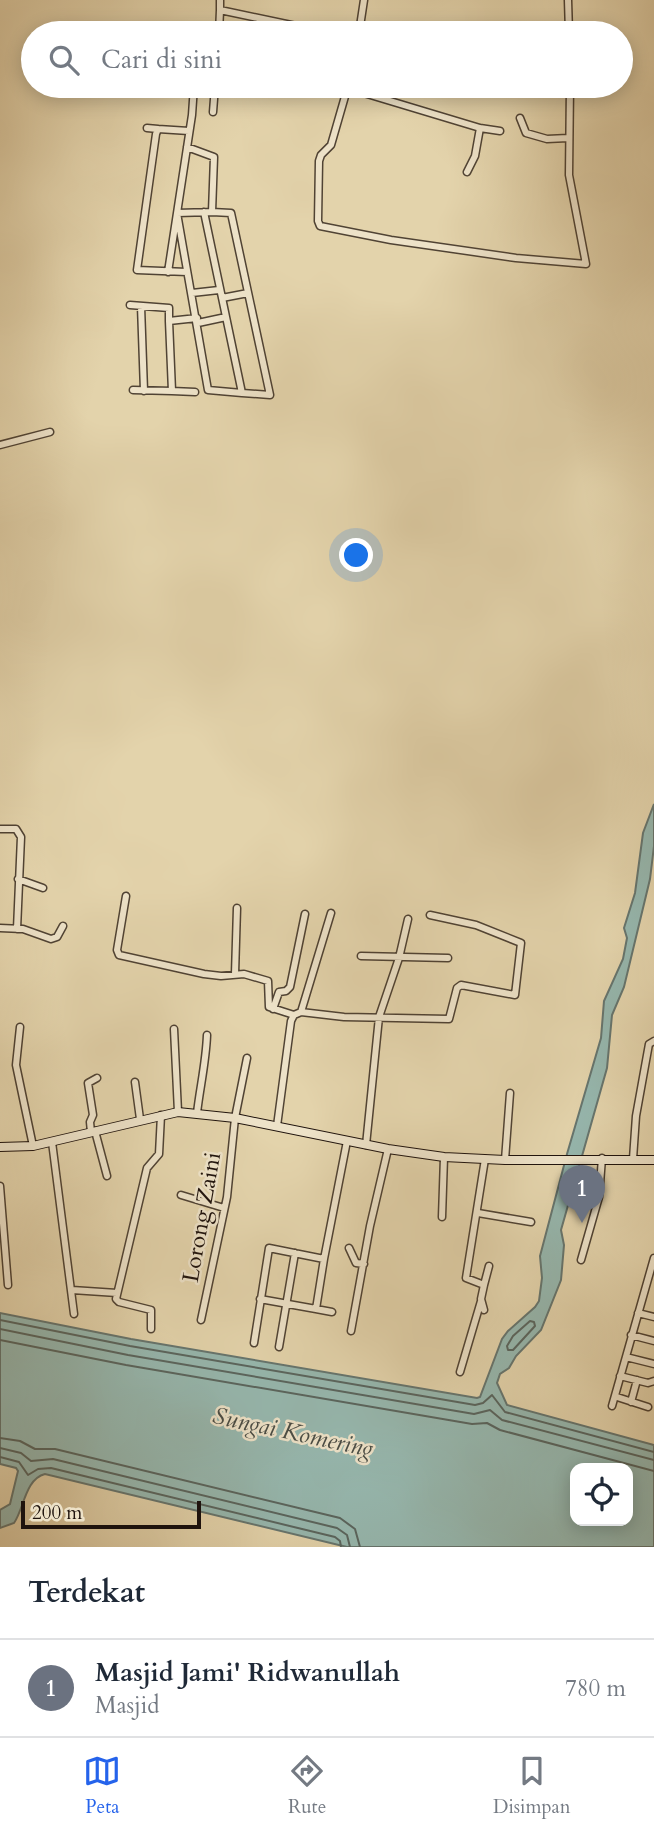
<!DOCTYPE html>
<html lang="id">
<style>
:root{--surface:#fff;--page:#f6f6f7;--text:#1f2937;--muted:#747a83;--line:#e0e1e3;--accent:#2563eb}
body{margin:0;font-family:Cardo,serif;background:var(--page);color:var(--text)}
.controls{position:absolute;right:21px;bottom:21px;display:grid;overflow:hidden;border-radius:14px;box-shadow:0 4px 18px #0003}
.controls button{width:63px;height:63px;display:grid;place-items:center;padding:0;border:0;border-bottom:2px solid var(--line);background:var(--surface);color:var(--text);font:35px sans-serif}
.scale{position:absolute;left:21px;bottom:18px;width:180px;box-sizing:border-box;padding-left:7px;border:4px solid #1f130d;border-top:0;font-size:19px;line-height:24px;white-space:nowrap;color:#1f130d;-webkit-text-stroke:5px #ede2c8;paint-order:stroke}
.you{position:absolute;left:357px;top:556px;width:24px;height:24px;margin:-18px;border:5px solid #fff;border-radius:50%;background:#1a73e8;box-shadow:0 0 0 10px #1a73e833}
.badge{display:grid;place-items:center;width:46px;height:46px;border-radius:50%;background:var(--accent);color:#fff;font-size:23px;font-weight:700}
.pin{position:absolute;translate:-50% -58px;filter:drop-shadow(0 2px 4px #0008)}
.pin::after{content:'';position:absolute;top:37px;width:24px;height:21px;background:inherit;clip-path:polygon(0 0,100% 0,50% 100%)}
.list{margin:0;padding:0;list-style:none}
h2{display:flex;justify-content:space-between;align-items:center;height:91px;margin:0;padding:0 28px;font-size:30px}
h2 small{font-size:23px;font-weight:400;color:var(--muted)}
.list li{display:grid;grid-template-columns:46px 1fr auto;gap:21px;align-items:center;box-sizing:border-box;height:98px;padding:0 28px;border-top:2px solid var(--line)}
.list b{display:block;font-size:26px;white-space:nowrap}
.list p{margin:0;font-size:23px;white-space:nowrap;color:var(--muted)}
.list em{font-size:23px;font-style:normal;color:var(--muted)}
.icon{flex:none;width:38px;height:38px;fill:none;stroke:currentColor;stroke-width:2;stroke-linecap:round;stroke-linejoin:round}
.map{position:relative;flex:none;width:654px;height:1547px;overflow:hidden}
.search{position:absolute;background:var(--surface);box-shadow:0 4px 18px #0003;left:21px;right:21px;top:21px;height:77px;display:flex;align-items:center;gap:18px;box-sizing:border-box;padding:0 24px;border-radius:38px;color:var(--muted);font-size:26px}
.sheet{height:189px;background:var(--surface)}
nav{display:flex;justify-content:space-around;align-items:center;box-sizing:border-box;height:98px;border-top:2px solid var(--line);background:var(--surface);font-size:19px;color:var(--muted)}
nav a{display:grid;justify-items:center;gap:4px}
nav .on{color:var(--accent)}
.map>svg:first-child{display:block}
.water{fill:#96b7ae;stroke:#66756e;stroke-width:2;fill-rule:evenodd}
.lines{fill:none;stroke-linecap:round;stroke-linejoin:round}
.shore{stroke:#5a655e;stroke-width:2}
.street-casing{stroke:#504334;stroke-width:9}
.secondary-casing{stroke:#1f130d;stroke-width:10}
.street{stroke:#ede2c8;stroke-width:6}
.secondary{stroke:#ede2c8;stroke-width:8}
.labels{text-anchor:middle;stroke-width:5;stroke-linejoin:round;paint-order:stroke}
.street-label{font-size:23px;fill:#1f130d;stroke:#ede2c8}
.water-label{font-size:24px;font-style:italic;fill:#494c45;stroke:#ede2c8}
</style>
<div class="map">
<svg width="654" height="1547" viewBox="0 0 654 1547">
<rect width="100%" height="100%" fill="#e3d3ab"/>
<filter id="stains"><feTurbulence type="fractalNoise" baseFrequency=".00286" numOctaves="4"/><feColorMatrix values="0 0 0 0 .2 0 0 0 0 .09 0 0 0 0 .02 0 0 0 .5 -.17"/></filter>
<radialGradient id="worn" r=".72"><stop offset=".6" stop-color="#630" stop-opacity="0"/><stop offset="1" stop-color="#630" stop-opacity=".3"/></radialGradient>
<path class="water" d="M654,804V846L650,879L624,987L612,1015L607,1068L561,1230L564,1245L561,1280L541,1330L516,1356L509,1368L500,1374L497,1383L507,1405L654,1445V1547H347L45,1474C25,1479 24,1509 14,1523L0,1528V1510L10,1504L18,1471L16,1468L0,1464V1313L131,1339L477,1398L480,1397L502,1339L508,1331L535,1307L539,1301L542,1278L540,1256L567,1154L601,1038L604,1001L623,959L627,938L624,928L635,893L643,833ZM575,1468H628V1521H575Z"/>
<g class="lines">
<path class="shore" d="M0,1320L130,1346L475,1405L483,1403L492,1395L505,1412L654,1452
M530,1321L534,1322L535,1326L513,1350H508L507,1346L513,1336Z
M0,1329L128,1355L474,1414L490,1410L502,1420L654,1460
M0,1340L126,1365L472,1424L487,1423L500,1430L654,1471
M0,1438L20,1441L35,1449H55L340,1518L355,1529L360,1547
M0,1448L21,1453L31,1461L53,1459L337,1528L347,1535L350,1547
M0,1457L19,1462L28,1475L38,1469L51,1468L335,1537L340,1541L341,1547"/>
<defs>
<path id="street" d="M220,0V10L296,26
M568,0L569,33
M219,33L220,10
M359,33L364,0
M348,86L331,145L321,155L319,161L318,221L320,226L391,240L516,258L586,264L569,175L570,86
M347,88L480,128L500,131
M213,112L215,86
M520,118L526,133L547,139L568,138
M147,128L158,129
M187,147L214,157L212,212L177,213L208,390L242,393
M467,172L475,156L480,128
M204,212L242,393L270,395L231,213L212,212
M168,272L192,115L194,86
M187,272L137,270L156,134L158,129L189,131
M192,293L219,290
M222,298L248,293
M130,305L169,308V321L197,318
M141,306L144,391
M169,321L172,391L195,392
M198,323L226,317
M133,390L172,391
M0,445L50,432
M0,829H16L21,837L17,929
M18,879L43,888
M126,896L117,950L119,955L204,974L221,976L244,974L268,981L269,1007L294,1015
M0,928L23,929L51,939L57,937L63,926
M361,956L448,958
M235,974L237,908
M273,1009L279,992L286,991L290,987L305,914
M301,1012L331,913
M20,1027L16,1065L33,1146
M174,1029L178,1112
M135,1082L140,1119
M197,1113C200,1087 206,1062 207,1035
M277,1126L291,1021L294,1015L301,1012L344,1017L449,1019L457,988L461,985L515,995L521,943L476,925L430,915
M95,1131L107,1176
M91,1132L90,1122L93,1115L88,1083L97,1078
M52,1142L74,1314
M366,1145L379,1017L399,958L408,919
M633,1159L636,1116L649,1044L654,1041
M505,1160L510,1093
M0,1186L8,1285
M181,1195L224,1208
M478,1213L531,1222
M442,1217L444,1157
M349,1248L356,1263L364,1264
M581,1260L599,1197L602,1158
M484,1285L489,1266
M72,1290L117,1293
M260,1299L316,1309L324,1259L347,1141
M316,1309L332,1312
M484,1310L481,1299L484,1285L466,1278L485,1159
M638,1313L654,1317
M201,1320L227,1197L235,1118L247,1058
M151,1329V1310L119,1302L116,1299L147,1168L159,1154L161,1115
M351,1331L370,1226L388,1149
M631,1335L654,1341
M254,1343L269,1248L324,1259
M279,1347L295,1253
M626,1357L654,1364
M460,1372L481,1301
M620,1376L648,1383L654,1381
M617,1397L648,1407
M631,1402L637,1380
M612,1406L654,1258"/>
<path id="secondary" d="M0,1147L33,1146L178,1112L235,1118L388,1149L444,1157L505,1160H654"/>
</defs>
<use href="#street" class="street-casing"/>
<use href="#secondary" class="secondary-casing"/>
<use href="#street" class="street"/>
<use href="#secondary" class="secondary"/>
</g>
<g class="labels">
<g class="street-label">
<text transform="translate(201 1217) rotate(-80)" y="8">Lorong Zaini</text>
</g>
<g class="water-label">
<text transform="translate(293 1432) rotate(12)" y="8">Sungai Komering</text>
</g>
</g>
<rect width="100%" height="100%" filter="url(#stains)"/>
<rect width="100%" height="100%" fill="url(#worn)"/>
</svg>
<div class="controls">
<button><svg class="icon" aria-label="locate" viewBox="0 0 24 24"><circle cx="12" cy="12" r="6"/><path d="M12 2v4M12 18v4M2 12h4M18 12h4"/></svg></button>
</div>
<div class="scale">200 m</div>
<div class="you"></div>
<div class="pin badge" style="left:582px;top:1223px;background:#6b7280">1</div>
<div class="search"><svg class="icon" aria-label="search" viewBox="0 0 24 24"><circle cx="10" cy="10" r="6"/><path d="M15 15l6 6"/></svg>Cari di sini</div>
</div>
<section class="sheet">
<h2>Terdekat<small></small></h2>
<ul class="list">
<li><span class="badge" style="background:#6b7280">1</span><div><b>Masjid Jami' Ridwanullah</b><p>Masjid</p></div><em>780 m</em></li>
</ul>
</section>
<nav>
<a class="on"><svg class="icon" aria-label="map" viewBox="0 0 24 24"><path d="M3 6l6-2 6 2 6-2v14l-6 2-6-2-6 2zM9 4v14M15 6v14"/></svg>Peta</a>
<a><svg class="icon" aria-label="directions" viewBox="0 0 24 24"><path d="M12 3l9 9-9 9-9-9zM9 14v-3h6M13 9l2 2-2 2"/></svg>Rute</a>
<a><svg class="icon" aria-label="saved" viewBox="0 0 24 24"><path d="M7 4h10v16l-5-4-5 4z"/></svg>Disimpan</a>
</nav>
